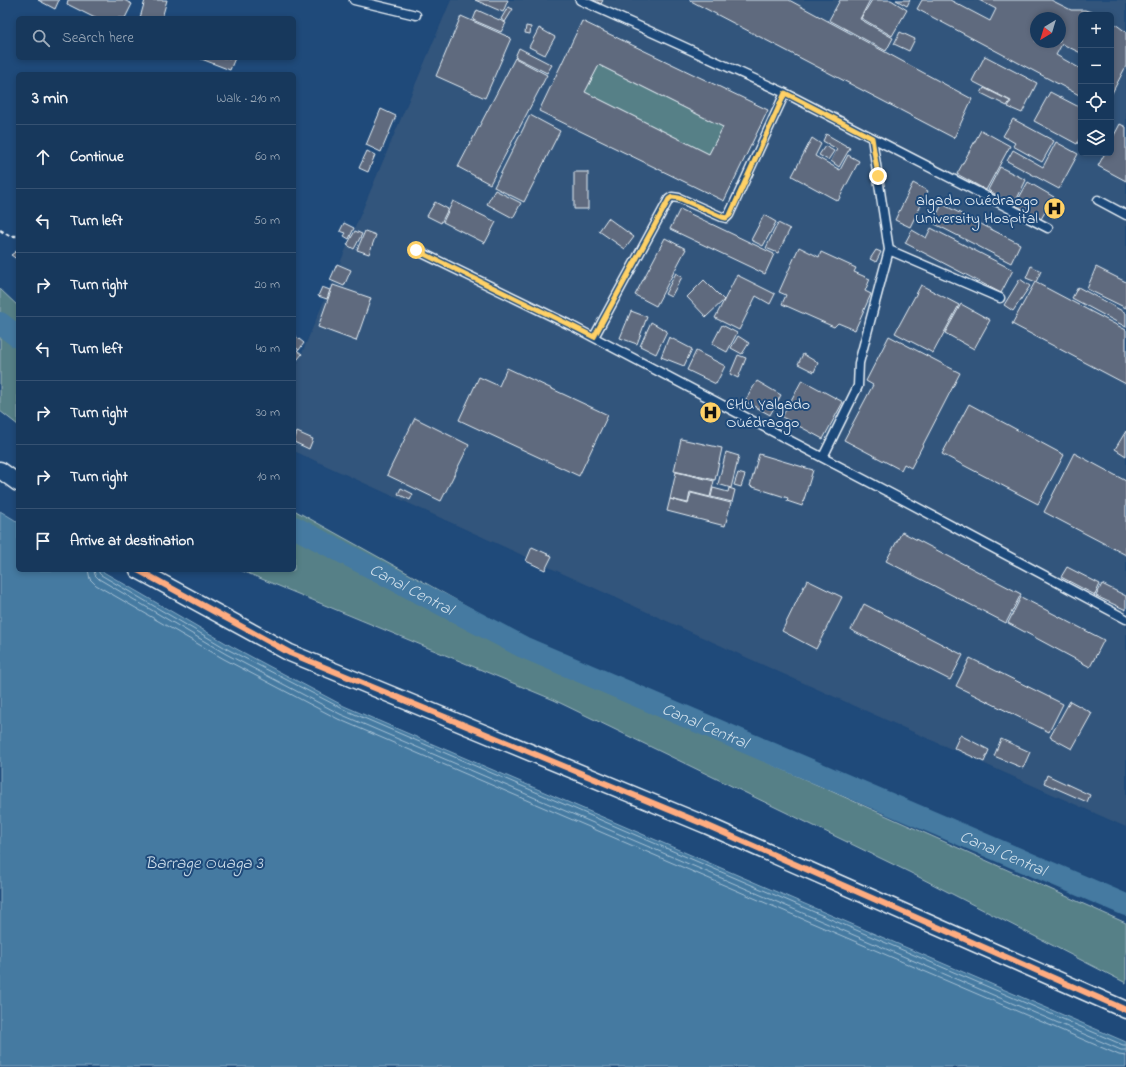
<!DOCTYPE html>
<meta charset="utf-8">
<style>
:root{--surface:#17385c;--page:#244365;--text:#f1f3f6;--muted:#9eacbb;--line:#365272}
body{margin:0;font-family:"Indie Flower",sans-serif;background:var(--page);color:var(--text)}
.controls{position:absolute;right:12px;top:12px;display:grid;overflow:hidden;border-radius:6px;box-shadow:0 2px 6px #0003}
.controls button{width:36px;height:36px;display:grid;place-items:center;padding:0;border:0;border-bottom:1px solid var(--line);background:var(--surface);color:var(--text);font:20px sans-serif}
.compass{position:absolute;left:1030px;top:12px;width:36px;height:36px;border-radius:50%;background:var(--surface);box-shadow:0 2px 6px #0003;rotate:218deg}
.stop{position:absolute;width:12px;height:12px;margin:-9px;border:3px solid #ffd166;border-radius:50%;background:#fff}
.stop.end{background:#ffd166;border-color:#fff;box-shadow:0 1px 4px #0008}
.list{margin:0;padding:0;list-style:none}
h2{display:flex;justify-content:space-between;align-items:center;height:52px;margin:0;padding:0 16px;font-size:17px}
h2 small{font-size:13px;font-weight:400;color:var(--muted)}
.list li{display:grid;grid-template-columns:26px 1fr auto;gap:12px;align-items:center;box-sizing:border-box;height:64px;padding:0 16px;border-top:1px solid var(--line)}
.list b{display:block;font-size:15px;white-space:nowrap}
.list em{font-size:13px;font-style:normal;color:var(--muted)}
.icon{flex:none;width:22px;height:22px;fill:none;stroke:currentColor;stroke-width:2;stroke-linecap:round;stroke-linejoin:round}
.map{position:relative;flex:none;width:1126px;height:1067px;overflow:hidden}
.search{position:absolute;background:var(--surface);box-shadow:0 2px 6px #0003;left:16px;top:16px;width:280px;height:44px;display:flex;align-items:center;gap:10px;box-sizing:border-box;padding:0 14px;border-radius:6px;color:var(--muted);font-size:15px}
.panel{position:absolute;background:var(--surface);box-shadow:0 2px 6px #0003;left:16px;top:72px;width:280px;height:500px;border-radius:6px}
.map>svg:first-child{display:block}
.built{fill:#32547b;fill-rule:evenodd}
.green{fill:#568087;stroke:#9fb8c0}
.water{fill:#447aa1;stroke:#86aac4}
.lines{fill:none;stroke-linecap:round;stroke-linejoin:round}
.shore{stroke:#a6c1d5;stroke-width:1}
.canal{stroke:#447aa1;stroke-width:22}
.building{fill:#5e6b7e;stroke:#e8f1f8;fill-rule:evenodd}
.service-casing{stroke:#e8f1f8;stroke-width:11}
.minor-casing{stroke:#e8f1f8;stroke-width:19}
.path{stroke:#e8f1f8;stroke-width:2.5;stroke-dasharray:4 3;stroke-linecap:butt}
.service{stroke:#1f4a7a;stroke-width:8}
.minor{stroke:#1f4a7a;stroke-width:16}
.cycleway-casing{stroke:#1f4a7a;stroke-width:8}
.cycleway{stroke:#ffac80;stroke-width:6}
.route{stroke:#ffd166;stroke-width:5}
.labels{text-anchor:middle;stroke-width:4;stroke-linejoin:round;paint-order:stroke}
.poi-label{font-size:16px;fill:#e8f1f8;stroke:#1f4a7a;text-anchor:end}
.water-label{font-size:17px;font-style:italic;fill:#cfdfeb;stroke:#1f4a7a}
</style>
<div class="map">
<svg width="1126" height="1067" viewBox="0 0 1126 1067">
<rect width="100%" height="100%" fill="#1f4a7a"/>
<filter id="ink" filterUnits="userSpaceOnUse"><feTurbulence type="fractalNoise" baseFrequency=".025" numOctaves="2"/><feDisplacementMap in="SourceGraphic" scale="8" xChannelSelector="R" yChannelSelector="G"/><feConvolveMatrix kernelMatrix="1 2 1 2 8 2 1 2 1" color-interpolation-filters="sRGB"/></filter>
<g filter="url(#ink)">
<path class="built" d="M451,0H1126V827L761,664L294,451V372ZM1081,15H1111V153H1081ZM1036,18H1060V42H1036Z"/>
<path class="green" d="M599,65L723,127L709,154L585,92Z
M0,289L18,306V425L0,411Z
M294,510L670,719L1126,923V983L909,872L554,700L240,570H294Z"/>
<path class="water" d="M0,511L18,522V570H100L231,646L344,706L1126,1042V1067H0Z"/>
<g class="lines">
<path class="shore" d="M88,570L90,579L96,585L224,659L338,719L1119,1055L1126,1056
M94,570L95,575L99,579L226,654L340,714L1121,1050H1126
M99,570V573L101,575L229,650L343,709L1123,1045H1126"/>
<g class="canal">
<path d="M0,323L18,337"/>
<path id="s1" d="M294,527L523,647L1126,905"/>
</g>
</g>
<path class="building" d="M38,0H59L55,9Z
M68,0H124L132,4L125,18H95L67,4Z
M145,0H167L162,18H140Z
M475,0H508L503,12Z
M593,0H603L601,4Z
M689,0H789L972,99L954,138Z
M840,0H870L860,19L893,38L886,51L829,20Z
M872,0H891L907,10L892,36L861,18Z
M896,0H910L907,6Z
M922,0H950L990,21L996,9L979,0H1051L1071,10H1085L1101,15H1081V53L1062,44L1056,55L1081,69V96L917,9ZM1036,18H1060V42H1036Z
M508,7L513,9L505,22L501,19Z
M477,10L506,23L501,32L473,20Z
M461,16L511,38L485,98L436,76Z
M582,21L768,110L724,201L539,111ZM599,65L723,127L709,154L585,92Z
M1111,21L1126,32V66L1111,95Z
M526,26L531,27L530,34L525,33Z
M539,28L555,37L545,55L529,47Z
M900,32L915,39L909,51L894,44Z
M519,48L552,65L547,73L515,57Z
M985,56L1037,83L1022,113L1008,107L1011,101L972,81Z
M199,58H235L230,70Z
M515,58L547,75L490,184L458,167Z
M984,88L1010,101L1007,106L981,93Z
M1050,92L1081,108V136L1077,144L1034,121Z
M381,109L396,116L381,152L366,145Z
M530,115L560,131L524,202L494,187Z
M1013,119L1054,141L1042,162L1013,146L1015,143L1003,136Z
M1120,124L1126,127V181L1098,166L1105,153H1111V141Z
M981,130L1010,146L986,190L957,174Z
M826,134L850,148L839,167L831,161L837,149L823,141Z
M812,138L821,144L815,156L840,170L848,155L859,161L838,201L792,176Z
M1056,142L1078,154L1059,189L1007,161L1013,150L1043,167Z
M825,146L834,151L828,160L819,155Z
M367,151L375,155L368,172L359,168Z
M1000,167L1026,180L1014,205L988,190Z
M574,172H588V209H574Z
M1028,182L1054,197L1041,219L1015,205Z
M913,183L928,191L910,227L895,220Z
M495,190L521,203L513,218L487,204Z
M453,201L496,222L485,243L443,222Z
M435,202L448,209L441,223L427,216Z
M942,204L1020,244L1011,263L933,223Z
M680,209L774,254L765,274L670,229Z
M764,215L776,222L763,246L751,240Z
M608,218L634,237L625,249L599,231Z
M344,223L354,228L349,239L344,236L346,233L340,231Z
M778,223L790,229L778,253L766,248Z
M931,228L1013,270L1001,293L905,243L912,230L926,238Z
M355,231L362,234L354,249L347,245Z
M365,231L376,235L369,254L357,250Z
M665,238L686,249L656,306L635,295Z
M799,247L819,257L821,252L856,268L854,272L870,279L865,291L871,294L855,330L838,323L834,327L782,304L786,295L779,292Z
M18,250V260L11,255Z
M876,250L881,252L876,262L870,259Z
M337,264L351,270L344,286L330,280Z
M1031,266L1041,271L1036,282L1026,278Z
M1096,267L1126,282V308L1087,289Z
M676,273L682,277L671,297L665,294Z
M737,275L775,294L770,304L756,296L739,330L715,318Z
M1020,279L1030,286L1013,311L1004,305Z
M704,280L724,300L706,317L687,297Z
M1035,282L1126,330V384L1012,324Z
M333,285L371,298L356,341L318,327Z
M921,285L959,305L933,353L895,333Z
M322,287L330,290L327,299L318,296Z
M1078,287L1126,313V327L1072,298Z
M961,304L990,320L974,349L945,333Z
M631,311L647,317L637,344L620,338Z
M651,322L667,331L656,354L640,346Z
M722,325L737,333L727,352L712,344Z
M294,335L304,343L299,350L294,346Z
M738,336L749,343L742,354L731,348Z
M889,336L960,373L911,468L904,464L901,470L844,440L873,385L866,381Z
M669,337L692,349L684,366L661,357Z
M294,348L302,354L294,364Z
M696,351L725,366L716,384L687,370Z
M803,354L818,363L814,372L798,364Z
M738,355L746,358L738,378L730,374Z
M507,368L608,415L579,476L459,420L479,377L499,386Z
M802,380L843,402L823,439L782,417Z
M757,381L781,395L770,415L745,401Z
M969,404L1064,455L1038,504L942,454Z
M415,418L469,445L441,501L387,475Z
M1126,431V456L1115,449Z
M297,432L313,439L309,449L294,442Z
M681,439L722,448L715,480L674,471Z
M726,452L739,456L731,488L718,484Z
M1074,453L1126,481V555L1044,512Z
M759,454L813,470L802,506L787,501L788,498L750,486Z
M676,472L714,481L710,497L690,492L688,503L670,499Z
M738,473L745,475L741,487L734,485Z
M401,488L413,494L410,500L398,494Z
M713,488L728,492L729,488L735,490L732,502L711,497Z
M691,493L731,503L725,526L667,511L670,499L688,504Z
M902,532L1021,594L1006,623L886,561Z
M532,547L552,556L545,570L526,561Z
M1067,567L1100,584L1095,595L1061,577Z
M807,580L842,597L816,649L782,631Z
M1102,584L1126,596V610L1096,596Z
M1021,597L1104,640L1090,667L1008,623Z
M864,604L963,655L950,680L851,630Z
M970,658L1063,704L1049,732L956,686Z
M1070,701L1092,713L1072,749L1050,737Z
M960,735L989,750L984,762L954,748Z
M1001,739L1030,752L1023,768L994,756Z
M1047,775L1090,795L1087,802L1044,783Z"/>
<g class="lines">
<defs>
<path id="service" d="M354,0L416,15
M580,0L658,35L785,93L1048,228
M872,138L889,250L1000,298
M1098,200L1126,215
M416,250L572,326L907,502L1126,619
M594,337L669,199L672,197L679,198L722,217L726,218L729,215L785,93
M823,457L858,386L859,363L889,250"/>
<path id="minor" d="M0,470L18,483
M138,570L290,653L706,825L1126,1010"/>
</defs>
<use href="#service" class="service-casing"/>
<use href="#minor" class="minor-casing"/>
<path class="path" d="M0,230L10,236H18"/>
<use href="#service" class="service"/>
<use href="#minor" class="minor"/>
<defs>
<path id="cycleway" d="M138,570L290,653L706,825L1126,1010"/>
</defs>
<use href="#cycleway" class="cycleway-casing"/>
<use href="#cycleway" class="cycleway"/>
</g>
</g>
<g class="lines" filter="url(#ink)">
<path class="route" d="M416,250L572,326L594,337L669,199L672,197L679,198L722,217L726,218L730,215L785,93L872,138L878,176"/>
</g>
<defs>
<symbol id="hospital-disc" viewBox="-11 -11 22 22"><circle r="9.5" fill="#ffd166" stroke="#1f4a7a"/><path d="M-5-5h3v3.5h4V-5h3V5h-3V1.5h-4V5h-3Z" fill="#111"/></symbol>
</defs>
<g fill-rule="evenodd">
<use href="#hospital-disc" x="1042" y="196" width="25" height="25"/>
<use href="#hospital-disc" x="698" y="400" width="25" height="25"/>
</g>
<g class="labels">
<g class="poi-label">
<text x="1038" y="205">algado Ouédraogo<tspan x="1038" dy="18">University Hospital</tspan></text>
<text x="726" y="409" text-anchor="start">CHU Yalgado<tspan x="726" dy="18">Ouédraogo</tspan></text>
</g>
<g class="water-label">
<text dy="6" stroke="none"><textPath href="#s1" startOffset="133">Canal Central</textPath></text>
<text dy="6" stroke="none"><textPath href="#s1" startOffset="457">Canal Central</textPath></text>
<text dy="6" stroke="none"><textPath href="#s1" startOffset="781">Canal Central</textPath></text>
<text x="204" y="868">Barrage Ouaga 3</text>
</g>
</g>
</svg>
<div class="controls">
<button>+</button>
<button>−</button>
<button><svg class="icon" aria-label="locate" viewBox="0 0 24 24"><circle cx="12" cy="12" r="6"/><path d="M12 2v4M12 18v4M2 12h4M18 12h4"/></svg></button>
<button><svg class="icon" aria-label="layers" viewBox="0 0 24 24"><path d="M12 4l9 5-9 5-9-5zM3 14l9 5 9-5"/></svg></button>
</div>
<svg class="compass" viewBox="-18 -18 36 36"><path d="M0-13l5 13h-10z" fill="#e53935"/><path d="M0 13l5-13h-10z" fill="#9eacbb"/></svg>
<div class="stop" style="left:416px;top:250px"></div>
<div class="stop end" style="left:878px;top:176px"></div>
<div class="search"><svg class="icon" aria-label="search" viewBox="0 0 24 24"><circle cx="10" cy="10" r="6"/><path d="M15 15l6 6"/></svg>Search here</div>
<section class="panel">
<h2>3 min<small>Walk · 210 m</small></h2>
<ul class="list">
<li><svg class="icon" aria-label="ahead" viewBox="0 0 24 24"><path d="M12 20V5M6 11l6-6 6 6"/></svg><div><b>Continue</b></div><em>60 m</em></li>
<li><svg class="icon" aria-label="left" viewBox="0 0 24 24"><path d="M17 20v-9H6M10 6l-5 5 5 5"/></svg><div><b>Turn left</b></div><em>50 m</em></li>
<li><svg class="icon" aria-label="right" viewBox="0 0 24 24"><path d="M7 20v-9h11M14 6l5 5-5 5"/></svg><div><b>Turn right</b></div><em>20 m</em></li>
<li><svg class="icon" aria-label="left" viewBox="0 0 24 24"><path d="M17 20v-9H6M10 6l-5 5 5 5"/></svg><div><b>Turn left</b></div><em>40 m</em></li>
<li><svg class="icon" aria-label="right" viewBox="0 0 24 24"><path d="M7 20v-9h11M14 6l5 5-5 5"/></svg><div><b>Turn right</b></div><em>30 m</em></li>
<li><svg class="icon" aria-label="right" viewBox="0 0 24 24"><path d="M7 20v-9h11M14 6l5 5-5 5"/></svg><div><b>Turn right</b></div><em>10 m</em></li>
<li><svg class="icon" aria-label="arrive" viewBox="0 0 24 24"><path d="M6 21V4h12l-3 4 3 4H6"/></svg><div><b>Arrive at destination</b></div></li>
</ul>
</section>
</div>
